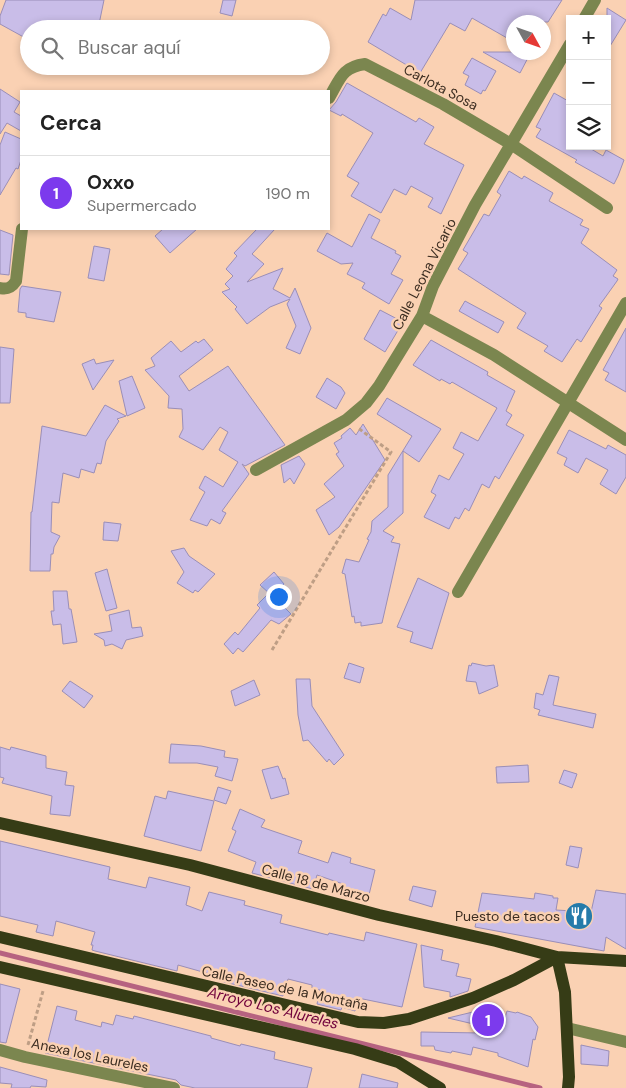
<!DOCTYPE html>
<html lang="es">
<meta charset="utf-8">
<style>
:root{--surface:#fff;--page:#f6f6f6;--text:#222;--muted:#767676;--line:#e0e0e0;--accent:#7c3aed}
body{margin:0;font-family:"DM Sans",sans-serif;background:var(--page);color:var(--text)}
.controls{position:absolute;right:15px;top:15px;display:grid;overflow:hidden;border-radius:0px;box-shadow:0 2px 8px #0003}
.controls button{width:45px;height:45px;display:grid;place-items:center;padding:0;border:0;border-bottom:1px solid var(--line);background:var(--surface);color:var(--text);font:25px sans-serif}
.compass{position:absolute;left:506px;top:15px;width:45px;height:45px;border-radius:50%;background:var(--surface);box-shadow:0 2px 8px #0003;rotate:130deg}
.you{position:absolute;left:278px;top:596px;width:18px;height:18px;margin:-12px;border:4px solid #fff;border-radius:50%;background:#1a73e8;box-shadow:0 0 0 8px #1a73e833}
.badge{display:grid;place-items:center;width:32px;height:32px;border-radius:50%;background:var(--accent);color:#fff;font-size:16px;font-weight:700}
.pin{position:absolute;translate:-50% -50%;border:2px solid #fff;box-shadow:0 1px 5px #0006}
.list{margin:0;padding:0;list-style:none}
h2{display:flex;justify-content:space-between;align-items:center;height:65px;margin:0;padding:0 20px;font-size:21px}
h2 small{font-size:16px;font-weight:400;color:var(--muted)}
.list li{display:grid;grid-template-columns:32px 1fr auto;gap:15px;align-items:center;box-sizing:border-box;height:75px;padding:0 20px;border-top:1px solid var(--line)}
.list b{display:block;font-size:19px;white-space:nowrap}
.list p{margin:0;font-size:16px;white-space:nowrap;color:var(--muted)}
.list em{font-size:16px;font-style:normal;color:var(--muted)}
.icon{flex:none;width:28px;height:28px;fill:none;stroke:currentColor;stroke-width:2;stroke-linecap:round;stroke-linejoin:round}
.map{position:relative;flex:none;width:626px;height:1088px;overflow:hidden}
.search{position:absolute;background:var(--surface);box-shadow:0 2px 8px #0003;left:20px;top:20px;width:310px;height:55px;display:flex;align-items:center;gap:12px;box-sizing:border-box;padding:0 18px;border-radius:28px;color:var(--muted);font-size:19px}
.panel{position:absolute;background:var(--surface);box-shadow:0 2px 8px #0003;left:20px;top:90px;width:310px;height:140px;border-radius:0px}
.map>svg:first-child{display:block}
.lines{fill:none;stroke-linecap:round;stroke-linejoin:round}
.stream{stroke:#b66280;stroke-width:5}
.building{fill:#c9bde8;stroke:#9a8eb7}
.path{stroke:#be9e85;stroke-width:3;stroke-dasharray:4 2.5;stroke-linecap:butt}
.minor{stroke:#7b864f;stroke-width:12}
.major{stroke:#363c16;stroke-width:12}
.labels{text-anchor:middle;stroke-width:5;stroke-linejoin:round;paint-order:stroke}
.street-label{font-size:14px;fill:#3c2d21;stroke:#fad1b3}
.poi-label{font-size:14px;fill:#3c2d21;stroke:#fad1b3;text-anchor:end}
.water-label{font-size:15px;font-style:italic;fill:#70003b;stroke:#fad1b3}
</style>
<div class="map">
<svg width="626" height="1088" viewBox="0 0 626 1088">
<rect width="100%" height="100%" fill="#fad1b3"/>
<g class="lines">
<path class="stream" d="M0,953L540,1088"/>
</g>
<path class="building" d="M6,0H104L98,29H29V40L0,24V16Z
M223,0H236L232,16L220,13Z
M415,0H562L548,22H514V42L472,18L465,31L450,23L420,73L368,42L383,14L386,16L390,8L411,20Z
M607,8L626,20L607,51Z
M483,52H531L520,73Z
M472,58L496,71L485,91L483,90L481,94L465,85L469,76L463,73Z
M347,83L416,122L419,118L434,127L424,144L464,165L441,214L428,207L433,198L411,186L406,195L394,189L381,213L351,196L359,183L347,176L373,133L342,114L341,116L329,110L336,102Z
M0,89L20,102L14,112L21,116V131L7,123L0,134Z
M554,93L570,102V146H586L603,156L606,150L624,160L618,176L614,184L575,162L577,160L536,137L541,129L536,127Z
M5,132L21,139V160L18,169L16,168L0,195V145Z
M509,171L522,179L524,176L553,193L549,201L583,220L580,225L589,229L581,243L617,270L613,276L618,279L617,281L599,306L602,308L581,342L577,339L562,362L544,351L548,346L517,328L526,313L458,269L468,253L463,250L484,214L489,216L501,195L497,192Z
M369,214L380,220L371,238L396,251L395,253L401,256L391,274L403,280L389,304L362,288L365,283L347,274L353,263L341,264L317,251L327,233L352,247Z
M163,229H197L170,253L155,236Z
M257,229H275L252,254L264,264L247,282L283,268L273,289L290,298L295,288L311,328L300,354L286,348L296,326L287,304L290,299L270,307L247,324L235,309L237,307L222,292L230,289L225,284L233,276L226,269L237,256L234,253Z
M0,230L13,235L9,275L0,274Z
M94,246L110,249L104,281L88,278Z
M22,286L61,292L54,322L26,317V313L18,312L20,289Z
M465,301L504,322L498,333L459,311Z
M380,310L403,322L385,352L364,339Z
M626,328V392L605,380L609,373L603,370Z
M204,339L213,350L179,376L189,391L228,366L285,445L245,466L242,464L249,474L222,511L226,513L220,524L211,519L207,526L190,520L205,492L199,488L205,476L223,487L238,462L219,450L228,432L220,427L203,450L179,437L183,429L182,409L168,408L169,396L145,370L155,366L151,358L171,341L181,352L196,341L198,343Z
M431,340L488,372L487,375L515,391L506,411L512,415L506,425L524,435L499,479L495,476L489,488L482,484L469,511L465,508L459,519L455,517L449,529L424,517L436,495L431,492L439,475L449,480L464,454L453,448L461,432L478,441L497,408L452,382L450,384L441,379L440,381L413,365Z
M0,347L14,349L10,403H0Z
M94,359L96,364L114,360L93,390L82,364Z
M132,376L145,408L127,416L119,381Z
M327,378L341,387L345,393L336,409L316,397Z
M387,398L441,429L419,462L403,451V513L383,531L394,537L391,542L400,544L382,623L361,626V622L355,623L354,616L352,617L345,574L342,573L346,559L359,562L369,540L367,539L371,532L372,521L388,507V475L412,436L377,414Z
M105,405L126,416L117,419L119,421L106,441L101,464L97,463L94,473L81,469L79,478L63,473L59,503L52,502L51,532L60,536L54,547L53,554H51L50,571H30L31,512H32L42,426L86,436Z
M363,424L385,460L339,527L329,535L316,510L335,497L324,484L344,466L336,454L339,452L334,443L342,438L341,436L350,428L356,435Z
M569,430L606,449L608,445L626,455V477L616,494L600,484L608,470L586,458L578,473L564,465L567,458L557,453Z
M299,456L305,464L294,484L290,478L284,483L281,465Z
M104,522L121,524L118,541L103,540Z
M184,548L189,556L215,574L198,592L195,590L193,593L177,583L184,572L171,551Z
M107,569L117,608L106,611L95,573Z
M274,572L284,584L280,588L291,600L283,606L291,614L279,624L271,620L243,652L238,648L233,654L224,644L235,632L238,635L260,608L257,605L269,593L260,585Z
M418,578L449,593L432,649L410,642L413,632L397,627Z
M53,591H67L69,609H71L77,642L63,644L61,624L53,625L51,611H54Z
M129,610L132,628L141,627L143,636L126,640L122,649L112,644L105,646L104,640L94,634L112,631L109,615Z
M349,663L364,668L360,683L344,678Z
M472,663L486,666L494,665L498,686L479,694L476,682L466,681L469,665L471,666Z
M549,675L559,677L553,705L596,714L593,728L538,715L540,710L534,708L536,693L543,695Z
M296,679H310L312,706L344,755L334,765L329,759L327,762L308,740L303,741L298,715Z
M254,680L260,695L235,706L231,691Z
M70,681L93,696L84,708L62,691Z
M171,744L201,746L225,751L224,757L238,759L232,781L215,776L218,767L197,763H169Z
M0,747L10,750L11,747L46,756V768L67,772L65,785L74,786L70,816L50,814L52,796L2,783L4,778L0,777Z
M528,765L529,782L497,783L496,767Z
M278,766L283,779L285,778L289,794L271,799L262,770Z
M564,770L577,774L572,788L559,783Z
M218,787L231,791L226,804L214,800Z
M168,791L214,801L201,851L144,836L155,796L166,799Z
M240,809L265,820L261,827L302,841L298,853L328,863L332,852L351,858L350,863L375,870L367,903L339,896L343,884L317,875L313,889L252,873L256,862L228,851L236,831L232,829Z
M0,841L110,867L108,879L146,888L149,877L190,887L186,905L202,911L209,892L245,901L244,905L282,915L280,923L328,935L329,933L364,941L366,932L417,944L402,1007L358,998L355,1011L342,1007L341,1010L317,1004L320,990L312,988V985L288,979L283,996L216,980L217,976L178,965L177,971L95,951L92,950L93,945H91L95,932L56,921L53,936L36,932L38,925L0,916Z
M570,846L582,848L578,868L566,865Z
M413,886L436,891L432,907L409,900Z
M596,890L626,894V949L606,937L604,951L475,927L482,893L534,899L535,893L553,896V898H558L556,910L591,912Z
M421,945L443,950L441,960L459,964L456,976L471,979L468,991L450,997V992L424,987Z
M0,984L20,989L6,1043L0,1042Z
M57,1006L77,1011L75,1020L101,1027L102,1022L113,1025L116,1015L133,1019L134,1016L211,1036V1038L240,1046L241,1044L275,1052L274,1059L312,1068L307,1088H195L181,1085L176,1080L45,1053Z
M477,1011L505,1018L507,1011L516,1013L517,1012L531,1017L538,1027L535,1040L533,1039L528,1067L498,1056V1053L473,1047L471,1055L452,1051L451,1053L435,1050L434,1046H421V1032L481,1033L482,1026L448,1018Z
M581,1045L609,1051L608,1066L581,1064Z
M0,1067L47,1080L46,1087L31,1086L30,1088H11L12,1084L0,1083Z
M362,1074L398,1083L397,1088H359Z"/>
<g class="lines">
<path class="path" d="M272,650L391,452L358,428
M28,1045L43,991"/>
<path class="minor" d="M584,19L595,0
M329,98C340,79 342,67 365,64L443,104L511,144L607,208
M0,288C8,290 12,287 16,281L22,229
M422,316L494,355L626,440
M256,470L346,420L366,403L379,386L422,316L433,286L475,205L570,44
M458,592L626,303
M567,1028L626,1042
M0,1050L25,1057L174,1088"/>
<path class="major" d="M0,823L190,865L379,915L496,941L557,957L626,961
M0,937L358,1022L384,1023L409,1019L473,998L514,980L557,957
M557,957L565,992L569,1077L568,1088
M0,967L355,1049L398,1062L440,1088"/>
</g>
<defs>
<symbol id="restaurant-disc" viewBox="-11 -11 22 22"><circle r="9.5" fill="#257baa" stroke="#fad1b3"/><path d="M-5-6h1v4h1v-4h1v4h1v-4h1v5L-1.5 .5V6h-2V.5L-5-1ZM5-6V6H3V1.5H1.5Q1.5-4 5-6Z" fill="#fff"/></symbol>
</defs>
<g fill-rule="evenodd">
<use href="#restaurant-disc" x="563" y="900" width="32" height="32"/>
</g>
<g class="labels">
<g class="street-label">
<text transform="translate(441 87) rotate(28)" y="5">Carlota Sosa</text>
<text transform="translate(424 274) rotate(-63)" y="5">Calle Leona Vicario</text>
<text transform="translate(316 883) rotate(15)" y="5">Calle 18 de Marzo</text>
<text transform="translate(285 988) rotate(12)" y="5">Calle Paseo de la Montaña</text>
<text transform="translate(90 1055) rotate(12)" y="5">Anexa los Laureles</text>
</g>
<g class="poi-label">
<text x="560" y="921">Puesto de tacos</text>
</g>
<g class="water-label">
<text transform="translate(273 1008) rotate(14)" y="5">Arroyo Los Alureles</text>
</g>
</g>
</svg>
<div class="controls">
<button>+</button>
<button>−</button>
<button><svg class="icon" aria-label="layers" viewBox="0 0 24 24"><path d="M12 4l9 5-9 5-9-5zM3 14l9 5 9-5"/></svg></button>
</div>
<svg class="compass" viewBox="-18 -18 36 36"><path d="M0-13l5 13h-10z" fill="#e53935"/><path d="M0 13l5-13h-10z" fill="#767676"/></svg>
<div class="you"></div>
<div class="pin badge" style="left:488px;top:1020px">1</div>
<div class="search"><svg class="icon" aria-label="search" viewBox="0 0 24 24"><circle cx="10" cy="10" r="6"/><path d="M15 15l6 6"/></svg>Buscar aquí</div>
<section class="panel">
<h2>Cerca<small></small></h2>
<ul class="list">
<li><span class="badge">1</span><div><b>Oxxo</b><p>Supermercado</p></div><em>190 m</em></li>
</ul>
</section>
</div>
